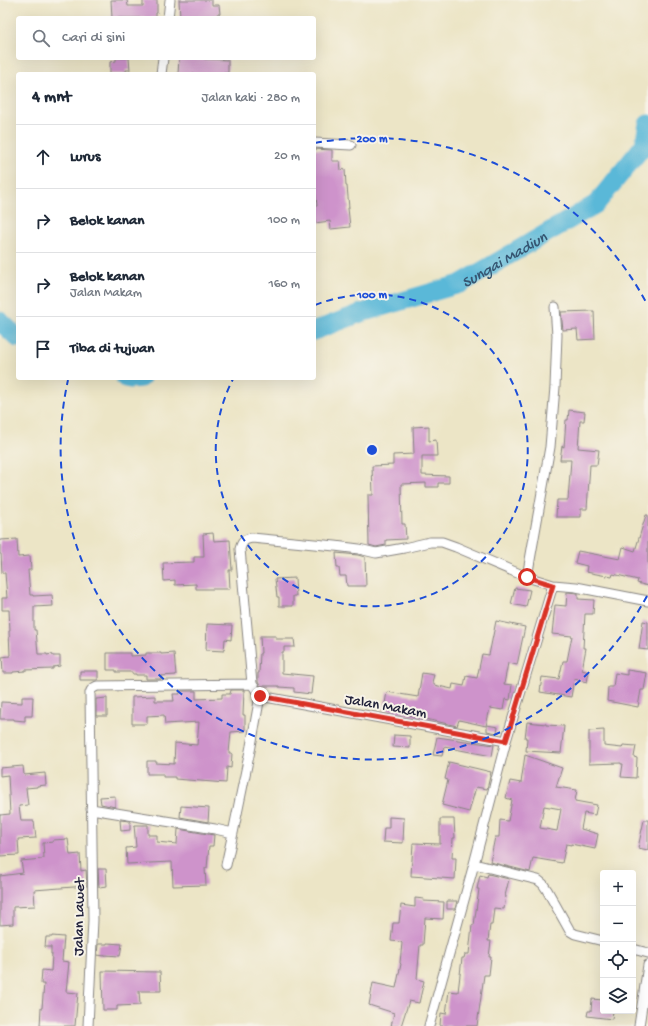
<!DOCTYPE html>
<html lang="id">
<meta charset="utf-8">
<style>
:root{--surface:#fff;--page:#f6f6f7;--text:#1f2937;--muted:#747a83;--line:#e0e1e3}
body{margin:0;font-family:"Gochi Hand",sans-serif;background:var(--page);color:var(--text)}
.controls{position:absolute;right:12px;bottom:12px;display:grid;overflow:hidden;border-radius:4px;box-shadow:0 4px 16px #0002}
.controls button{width:36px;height:36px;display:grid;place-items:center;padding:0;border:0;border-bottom:1px solid var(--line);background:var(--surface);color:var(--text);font:20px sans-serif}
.stop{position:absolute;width:12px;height:12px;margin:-9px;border:3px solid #d93025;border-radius:50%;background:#fff}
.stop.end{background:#d93025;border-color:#fff;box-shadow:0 1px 4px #0008}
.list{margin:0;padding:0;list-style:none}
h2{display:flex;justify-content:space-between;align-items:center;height:52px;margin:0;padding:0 16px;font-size:17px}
h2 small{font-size:13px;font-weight:400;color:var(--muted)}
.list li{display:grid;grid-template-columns:26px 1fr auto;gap:12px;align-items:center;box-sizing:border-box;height:64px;padding:0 16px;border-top:1px solid var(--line)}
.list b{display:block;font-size:15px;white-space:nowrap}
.list p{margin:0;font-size:13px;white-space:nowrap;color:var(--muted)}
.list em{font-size:13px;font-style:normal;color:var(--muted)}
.icon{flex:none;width:22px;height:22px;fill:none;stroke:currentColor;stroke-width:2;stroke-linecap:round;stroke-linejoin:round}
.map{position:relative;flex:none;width:648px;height:1026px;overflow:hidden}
.search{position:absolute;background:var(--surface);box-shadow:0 4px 16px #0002;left:16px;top:16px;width:300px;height:44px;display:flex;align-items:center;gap:10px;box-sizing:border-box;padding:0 14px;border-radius:4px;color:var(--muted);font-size:15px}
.panel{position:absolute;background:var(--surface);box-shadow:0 4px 16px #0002;left:16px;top:72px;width:300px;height:308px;border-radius:4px}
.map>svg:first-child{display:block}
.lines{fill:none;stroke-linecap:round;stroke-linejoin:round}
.river{stroke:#5ab8d8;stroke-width:19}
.building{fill:#ce93cb;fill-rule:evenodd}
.minor-casing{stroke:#878480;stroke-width:11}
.minor{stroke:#fff;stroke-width:9}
.route{stroke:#d93025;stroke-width:5}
.ring{fill:none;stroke:#1d4ed8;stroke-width:2;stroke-dasharray:7 5}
.labels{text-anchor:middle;stroke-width:4;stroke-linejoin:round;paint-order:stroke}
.street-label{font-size:15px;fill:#22223b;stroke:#f7f3e8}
.water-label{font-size:16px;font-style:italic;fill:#365672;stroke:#f7f3e8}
.centre{fill:#1d4ed8;stroke:#f7f3e8;stroke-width:2}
.ring-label{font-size:12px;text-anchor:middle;font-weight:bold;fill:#1d4ed8;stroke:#f7f3e8;stroke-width:4;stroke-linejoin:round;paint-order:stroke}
</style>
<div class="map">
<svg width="648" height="1026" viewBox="0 0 648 1026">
<rect width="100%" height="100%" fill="#f7f3e8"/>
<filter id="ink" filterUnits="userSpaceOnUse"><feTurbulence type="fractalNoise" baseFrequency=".025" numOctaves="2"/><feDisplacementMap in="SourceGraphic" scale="8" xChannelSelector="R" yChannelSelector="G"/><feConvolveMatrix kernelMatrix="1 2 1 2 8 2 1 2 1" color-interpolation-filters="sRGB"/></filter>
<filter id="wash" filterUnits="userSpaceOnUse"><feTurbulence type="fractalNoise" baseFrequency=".012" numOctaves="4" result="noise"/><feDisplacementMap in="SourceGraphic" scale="16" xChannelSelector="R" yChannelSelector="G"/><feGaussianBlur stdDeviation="0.9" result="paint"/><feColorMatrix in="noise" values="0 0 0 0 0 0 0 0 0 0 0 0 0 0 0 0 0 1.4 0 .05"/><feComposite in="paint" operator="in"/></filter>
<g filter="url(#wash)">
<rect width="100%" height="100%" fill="#ece5c6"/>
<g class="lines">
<g class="river">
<path d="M0,321L18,338"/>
<path id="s1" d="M314,331L361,313L460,284L596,204L644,145L648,124"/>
<path d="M125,378L130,379L141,378"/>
</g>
</g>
<g id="blocks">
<path class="building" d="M111,0H127L128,6H143V0H157V13H156V18H112Z
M179,0H212V5H219L220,14H217V18H180Z
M116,58H129L130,70H126V74H110V62L116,61Z
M179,58H204V59L228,60V73H212V74H178Z
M314,149L332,150V161H340L341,170L345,169L346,186H347L349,208H348L350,227L331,229L330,221L315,223L314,206H317L315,188H314Z
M594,311L595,339L578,340L577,329L563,330L561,312Z
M569,410L585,412L584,421H580L578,448L599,450L597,465H590L587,509H581V517H556L557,500H568L571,460H560L562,446L564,447L566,420H568Z
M429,426V441L436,440L437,456H422V475L449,476V483H438V487H426V483L401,484L402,524H405L406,539L386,540V545L376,547L369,545L368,495H373L372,466L393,465V455L414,454L413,427Z
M646,515H648V586L637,583L638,580L613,574L612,577L586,572L587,566L575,563L578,551L620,559L623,547L635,551Z
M213,533L214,541L230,540L232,570H229L230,589H196V584L175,585V580L164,581L163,563L194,562V557H204L203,534Z
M17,539L18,557L30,556L31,570H28L30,595H33V596L52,595L53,606L34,607V630H36L38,654H47V655L52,654L53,656H60V666L53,667V669L25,670V671L13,672V673H3L2,657L10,656L9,631H10L9,610H2V598H7L5,573H2L1,554H0V540Z
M336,553L358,555L365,557L366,586H347L346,576H340L339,568H337Z
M295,578L296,596H293V606H279V597H277L275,579Z
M515,588L530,590L526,607L511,604Z
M567,592L578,593V599L594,600L593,614H585L583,648H586L582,670L589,672L587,682L574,679L571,697L540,692L542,677L559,679L563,661H567L572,636L552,634L555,605L566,606Z
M496,621L525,627L517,665L508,663L504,684L512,685L510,700L505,699L503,710L490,708L486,726L459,720L457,726L404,714V713L384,709L387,692L418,697L422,673L434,675L432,682L434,683V685L452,689L453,684L464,686L466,676L477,678L482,654L489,655Z
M643,621L648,622V650L639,649Z
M207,624L232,625L231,640L225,639L224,651L206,650Z
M260,636H276V639H294L295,647H284V652H282V673L313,676L311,694L294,692V688L279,687V686H260L258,682V673H259L260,653H261Z
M107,653H130V656L146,655V653H161V654L174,653L176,675L161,676V679H146V675H136V674H132V672H116V670H107Z
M627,670L647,673L644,690H641L638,707L607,701L608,687H613L615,673L627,675Z
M80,671H98V680H80Z
M231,690H244L243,715H245V731L231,732L229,753H232L231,768L227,767L226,783L175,779V777H163V774H147V761H156V763L174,764L175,743L197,745L199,722L165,724L164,715L147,716V724H132V697L155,696V701H174L173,694H180V691H196V699L222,698V694H230Z
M22,697H33L32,716H25V721L14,720V719H0L1,702L22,703Z
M107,698V716H96V699Z
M527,722L546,724V725L564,726L561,753L526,751L527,738H525Z
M487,725L498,727L497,733L487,731Z
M604,730V746L622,748L623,745L636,746L634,757L637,758L636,778L621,777L623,764H621V763L589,764V731Z
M394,735L410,736V748L393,747Z
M437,737L494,745L492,756L444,747L442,756L433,755Z
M525,755L562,768L556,787L577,790L575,801L597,805L595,815L584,813L581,829L598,834L595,849L571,844V845L566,844L562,863L533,858L530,872L490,862L495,837H499L500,820L508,821L512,800L506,798L510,781L521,783ZM544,806L561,809L557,831L540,828Z
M449,762L491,772L487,789L476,787L469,812L442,805L448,780L445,779Z
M23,766L24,775L45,773L46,785L37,786V787L26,788L28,805L19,806L21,821H34L36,838L18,839L19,855L0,856V815L10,814L8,775L0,776V768Z
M115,796V807L101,804L100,797Z
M181,806L209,808L208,822L180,817Z
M389,817L404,818L403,843L383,842L384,828H389Z
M440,819H454L455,838H453L452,858H456L455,879L411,876L413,843L440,844Z
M120,820L130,821V830L121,831Z
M644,820H648V850L638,848Z
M134,825H148V835H157V842L177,844L178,829L214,835L213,846H209L207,868H205L206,885L173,886L172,862L127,864L126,848L136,847Z
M68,839L70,855L80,854L81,871L86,870L87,886L34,890L35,906L13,907V924L0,925V876L23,873L21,861L42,859V858H44L43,843L53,842V840Z
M98,869H106L107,886L99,887Z
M488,874L509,879L505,896H506L504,909L494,908L492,925H490L488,941H491L489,957H491L489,975H484L477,1026H440L441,1013L446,1014L449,991L458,992L462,958H464L465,954H469L472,925H474L479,889H477L480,875L487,877Z
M415,898L424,899L423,901L444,902L443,919L425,918L423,945H420L417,979L424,981L419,1003L409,1001L401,1026H391L394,1013L369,1005L373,983L396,988L401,964L400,963L402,943L401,942L391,941L393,923H399L401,905L415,907Z
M447,901H457L455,909H447Z
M52,936L64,937L62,961L69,962L66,992L78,993L75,1026H40L41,1008H42L44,984H41L42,970L51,971L52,954H51V947H45L46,937H52Z
M107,943L122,944L120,956L105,955V956L97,955L98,944H107Z
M102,971L160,972L161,991H139L140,1005L117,1006V1010H103Z
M592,999L603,1000V1011H613L612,1019L587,1016L588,1011H591Z"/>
</g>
</g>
<g filter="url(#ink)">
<use href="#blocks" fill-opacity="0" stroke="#878480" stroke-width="1"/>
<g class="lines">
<defs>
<path id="minor" d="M168,18L170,0
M161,74L163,58
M314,143L351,145
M527,577L550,447L555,387L557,335L555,307
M260,696L506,741
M91,809L215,829L233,833L251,746L260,696L252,684L240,549C242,541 245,539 252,538L335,546L359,549L376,553L404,548L430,542H442L456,547L527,577L553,585L576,587L648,601
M474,864L538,880L543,884L547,890L570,931L575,934L603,941
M226,865L233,833
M633,949L648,953
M88,1026L93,920L90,693C91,689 93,688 97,686L252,684
M429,1026L474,864L506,741L553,585
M639,1026L648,965"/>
</defs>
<use href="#minor" class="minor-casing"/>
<use href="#minor" class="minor"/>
</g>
</g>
<g class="lines" filter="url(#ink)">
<path class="route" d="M260,696L506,741L553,585L527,577"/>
</g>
<g class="ring">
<path d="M315 305A156 156 0 1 1 233 379"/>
<path d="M647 596A312 312 0 0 1 68 380M315 143A312 312 0 0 1 647 304"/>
</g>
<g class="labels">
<g class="street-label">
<text transform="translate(386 705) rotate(10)" y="5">Jalan Makam</text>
<text transform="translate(78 917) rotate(-89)" y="5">Jalan Lawet</text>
</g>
<g class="water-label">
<text dy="6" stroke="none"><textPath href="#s1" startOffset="204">Sungai Madiun</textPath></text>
</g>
</g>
<circle cx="372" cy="450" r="6" class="centre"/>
<g class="ring-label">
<text x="372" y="142">200 m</text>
<text x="372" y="298">100 m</text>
</g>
</svg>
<div class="controls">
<button>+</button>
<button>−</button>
<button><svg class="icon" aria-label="locate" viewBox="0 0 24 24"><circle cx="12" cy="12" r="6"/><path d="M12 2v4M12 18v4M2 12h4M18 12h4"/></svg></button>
<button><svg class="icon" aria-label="layers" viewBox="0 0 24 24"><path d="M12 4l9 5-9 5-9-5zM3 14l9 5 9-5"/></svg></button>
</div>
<div class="stop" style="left:527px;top:577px"></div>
<div class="stop end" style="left:260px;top:696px"></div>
<div class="search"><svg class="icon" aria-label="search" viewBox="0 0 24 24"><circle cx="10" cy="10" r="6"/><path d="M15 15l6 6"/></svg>Cari di sini</div>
<section class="panel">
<h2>4 mnt<small>Jalan kaki · 280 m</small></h2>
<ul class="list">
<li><svg class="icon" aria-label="ahead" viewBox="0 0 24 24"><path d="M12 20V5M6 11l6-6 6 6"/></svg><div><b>Lurus</b></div><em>20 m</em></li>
<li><svg class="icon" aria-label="right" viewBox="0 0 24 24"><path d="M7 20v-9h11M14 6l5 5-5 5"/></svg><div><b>Belok kanan</b></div><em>100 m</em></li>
<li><svg class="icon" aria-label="right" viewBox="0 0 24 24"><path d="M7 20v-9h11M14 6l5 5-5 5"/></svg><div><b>Belok kanan</b><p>Jalan Makam</p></div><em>160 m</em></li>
<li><svg class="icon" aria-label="arrive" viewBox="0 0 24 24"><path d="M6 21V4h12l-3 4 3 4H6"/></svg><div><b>Tiba di tujuan</b></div></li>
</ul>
</section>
</div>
